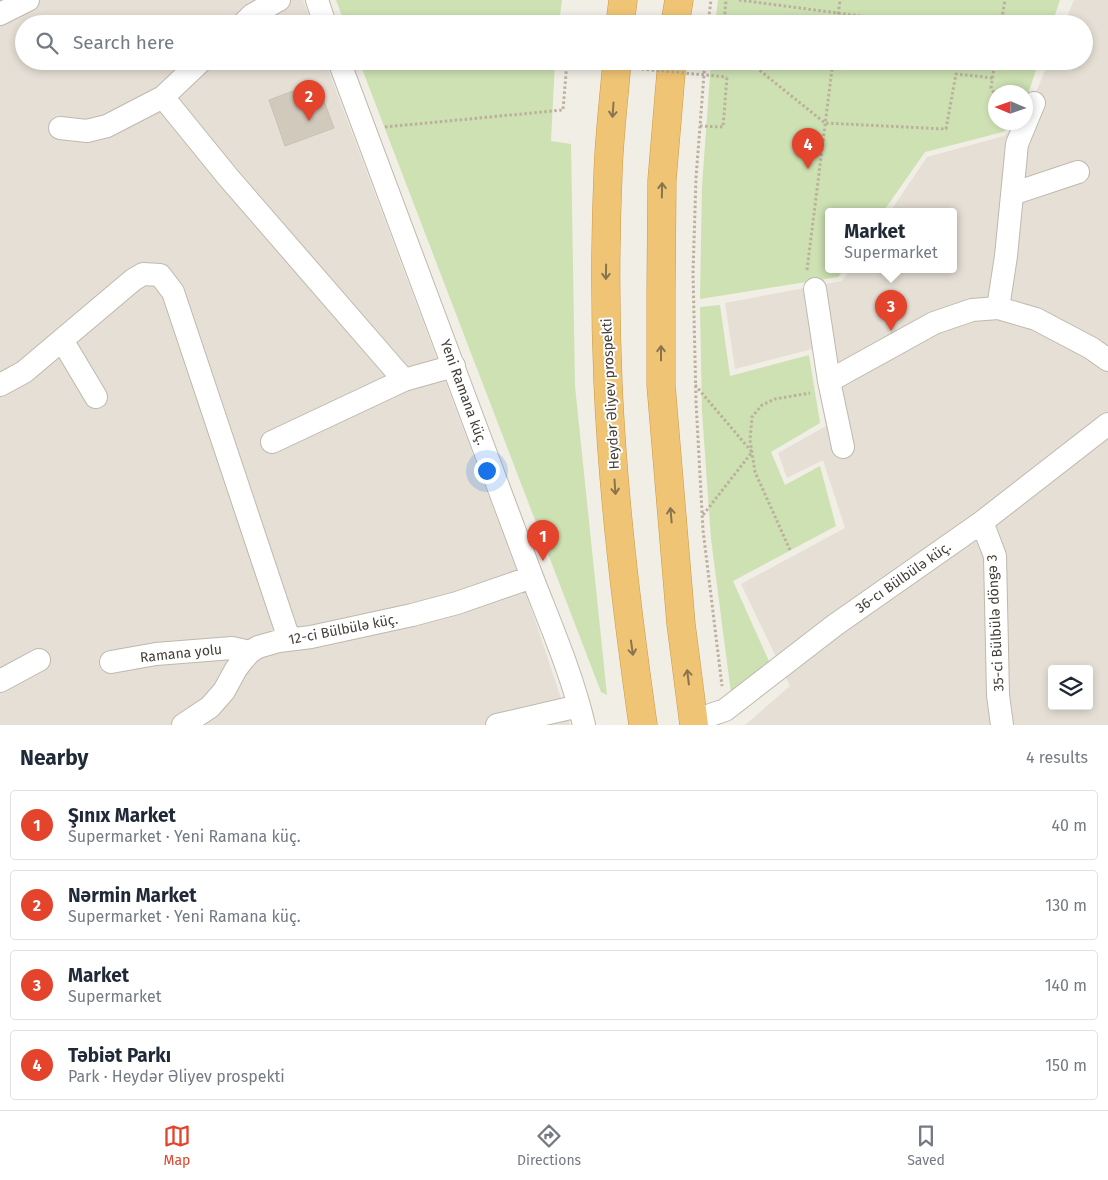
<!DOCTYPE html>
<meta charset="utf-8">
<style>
:root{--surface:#fff;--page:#f6f6f7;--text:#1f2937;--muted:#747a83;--line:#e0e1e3;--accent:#e3442b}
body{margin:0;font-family:"Fira Sans",sans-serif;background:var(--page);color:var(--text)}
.controls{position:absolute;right:15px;bottom:15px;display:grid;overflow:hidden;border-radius:5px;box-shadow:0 2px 8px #0003}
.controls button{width:45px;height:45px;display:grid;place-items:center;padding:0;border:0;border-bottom:1px solid var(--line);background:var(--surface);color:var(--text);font:25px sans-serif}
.compass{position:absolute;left:988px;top:85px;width:45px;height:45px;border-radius:50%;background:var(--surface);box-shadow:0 2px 8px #0003;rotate:272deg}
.you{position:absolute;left:486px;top:470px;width:18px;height:18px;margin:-12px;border:4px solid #fff;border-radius:50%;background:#1a73e8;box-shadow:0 0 0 8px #1a73e833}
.badge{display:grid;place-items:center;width:32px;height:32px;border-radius:50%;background:var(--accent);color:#fff;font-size:16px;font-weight:700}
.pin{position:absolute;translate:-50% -41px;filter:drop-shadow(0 1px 2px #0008)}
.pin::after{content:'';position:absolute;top:26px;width:18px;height:15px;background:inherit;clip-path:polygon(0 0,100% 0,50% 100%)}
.popup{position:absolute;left:825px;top:208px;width:132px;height:65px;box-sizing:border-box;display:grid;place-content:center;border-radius:5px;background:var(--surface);filter:drop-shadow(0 1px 4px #0005);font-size:16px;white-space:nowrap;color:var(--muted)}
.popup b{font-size:19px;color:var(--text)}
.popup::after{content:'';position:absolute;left:50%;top:100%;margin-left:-10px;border:10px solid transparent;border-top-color:var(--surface)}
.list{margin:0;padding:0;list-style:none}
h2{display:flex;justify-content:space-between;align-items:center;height:65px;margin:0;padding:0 20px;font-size:21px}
h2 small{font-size:16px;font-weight:400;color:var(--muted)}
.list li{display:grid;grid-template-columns:32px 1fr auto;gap:15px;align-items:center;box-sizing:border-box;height:70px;margin:0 10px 10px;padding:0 10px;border:1px solid var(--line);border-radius:5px}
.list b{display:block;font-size:19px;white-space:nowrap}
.list p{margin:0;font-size:16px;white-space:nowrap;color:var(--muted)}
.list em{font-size:16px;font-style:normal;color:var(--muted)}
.icon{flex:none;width:28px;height:28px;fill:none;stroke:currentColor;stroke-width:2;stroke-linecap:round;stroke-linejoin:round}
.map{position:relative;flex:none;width:1108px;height:725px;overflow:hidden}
.search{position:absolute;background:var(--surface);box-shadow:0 2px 8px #0003;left:15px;right:15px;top:15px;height:55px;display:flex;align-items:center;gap:12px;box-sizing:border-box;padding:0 18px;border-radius:28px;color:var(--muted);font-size:19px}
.sheet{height:385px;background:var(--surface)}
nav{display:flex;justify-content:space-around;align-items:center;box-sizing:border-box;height:70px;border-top:1px solid var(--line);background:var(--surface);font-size:14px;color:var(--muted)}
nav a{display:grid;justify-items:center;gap:2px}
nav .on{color:var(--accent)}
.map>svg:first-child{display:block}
.residential{fill:#e5dfd5;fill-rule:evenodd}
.green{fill:#cde1b3}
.building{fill:#d2c9bd;stroke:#ccc1b1}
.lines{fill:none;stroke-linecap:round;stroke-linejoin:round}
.minor-casing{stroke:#bfb8ad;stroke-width:24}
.highway-casing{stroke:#cc9945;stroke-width:29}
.path{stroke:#bcb09d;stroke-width:3;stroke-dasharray:2.5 2.5;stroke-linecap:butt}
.minor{stroke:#fff;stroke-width:22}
.highway{stroke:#efc474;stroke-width:28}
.path-bridge{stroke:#bcb09d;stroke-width:3;stroke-dasharray:2.5 2.5;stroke-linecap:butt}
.oneway{stroke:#88744f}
.labels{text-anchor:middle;stroke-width:4;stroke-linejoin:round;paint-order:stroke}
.street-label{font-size:14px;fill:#433e36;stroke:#fff}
</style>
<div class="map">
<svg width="1108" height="725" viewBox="0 0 1108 725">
<rect width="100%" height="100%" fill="#f1eee6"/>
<path class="residential" d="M0,0H303L312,24H24V61H325L534,617L570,725H0Z
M1074,0H1108V725H745L790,686L741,584L845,528L823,460L787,478L778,453L826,426L812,349L735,369L725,303L842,281L850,270H954V212H890L927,157L1004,136L1021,123L1036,92L1049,61H1084V24H1064ZM1052,669H1089V706H1052Z"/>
<path class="green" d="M336,0H562L559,24H345Z
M718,0H1060L1052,24H715Z
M359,61H555L551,141L571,144L575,386L607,695L601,692Z
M711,61H1039L1026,100V92H996V122L1015,123L1003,132L925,152L883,212H828V270H844L838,277L700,299L702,186Z
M720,305L730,376L809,355L820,423L771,452L785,485L820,466L836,526L733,581L772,668L732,701L711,539L702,412L700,307Z"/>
<path class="building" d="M317,82L334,128L285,146L269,100Z"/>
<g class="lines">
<defs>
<path id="minor" d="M317,0L325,24
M0,14L28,0
M243,24L252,15L279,0
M339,61L532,577C551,626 572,674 584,725
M163,97L228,177L404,380
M60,128L87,131L107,126L163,97L201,61
M1012,194L1078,172
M815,289L829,381L843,447
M998,308L1006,256L1017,144L1034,103
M62,340L96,397
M829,381L934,323L972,310L998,308L1036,319L1091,348L1108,360
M0,385L24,372L133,280L143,274L160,275L173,292L289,639
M272,442L404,380L454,366
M982,522L995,556L998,695L1002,725
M111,662L156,654L232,648L250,652
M0,681L39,660
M693,721L725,710L835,625L982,522L1108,424
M183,725L210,707L224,691L236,669L242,661L250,652L258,647L279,641L311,637L412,615L457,603L532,577
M497,725L579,706"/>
<path id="highway" d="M620,24L623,0
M675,24L679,0
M617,61C614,99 609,137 608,174C605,244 605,313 608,383C613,497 627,611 643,725
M672,61L662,180L661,292V385L681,624L694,725"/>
</defs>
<use href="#minor" class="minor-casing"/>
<use href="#highway" class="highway-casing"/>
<path class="path" d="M739,0L921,24
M708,24L711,0
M724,24L726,0
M837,24L840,0
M1001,24L1005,0
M705,61L696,178L693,273L696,402L703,530L722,686
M748,61L825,123L946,129L956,74L993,78
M995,61L991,88L996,96
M700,126L723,127L727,77
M385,127L563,110L567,62
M807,270L833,61
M695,385L752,452L703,515
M790,550L755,472L750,440L752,417L762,405L775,399L810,393"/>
<use href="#minor" class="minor"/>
<use href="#highway" class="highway"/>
<path class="path-bridge" d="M567,62L727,77"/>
</g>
<defs><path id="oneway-shaft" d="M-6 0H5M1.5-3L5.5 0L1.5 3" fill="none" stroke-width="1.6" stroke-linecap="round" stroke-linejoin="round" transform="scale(1.25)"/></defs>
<g class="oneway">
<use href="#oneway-shaft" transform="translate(613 110) rotate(94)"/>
<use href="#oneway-shaft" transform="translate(662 190) rotate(-89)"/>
<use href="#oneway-shaft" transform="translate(606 272) rotate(91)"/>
<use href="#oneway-shaft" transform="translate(661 353) rotate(-90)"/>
<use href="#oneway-shaft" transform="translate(615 487) rotate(86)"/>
<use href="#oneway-shaft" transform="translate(671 515) rotate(-95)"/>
<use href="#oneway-shaft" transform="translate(632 648) rotate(82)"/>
<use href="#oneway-shaft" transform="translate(688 677) rotate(-97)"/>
</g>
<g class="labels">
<g class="street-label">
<text transform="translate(464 392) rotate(70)" y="5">Yeni Ramana küç.</text>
<text transform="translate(610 394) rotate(-93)" y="5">Heydər Əliyev prospekti</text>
<text transform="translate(903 577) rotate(-35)" y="5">36-cı Bülbülə küç.</text>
<text transform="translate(995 623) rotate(-93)" y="5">35-ci Bülbülə döngə 3</text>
<text transform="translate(343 629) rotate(-11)" y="5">12-ci Bülbülə küç.</text>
<text transform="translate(181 653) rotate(-6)" y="5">Ramana yolu</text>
</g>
</g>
</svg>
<div class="controls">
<button><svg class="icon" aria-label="layers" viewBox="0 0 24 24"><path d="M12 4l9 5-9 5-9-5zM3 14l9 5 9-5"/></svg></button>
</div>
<svg class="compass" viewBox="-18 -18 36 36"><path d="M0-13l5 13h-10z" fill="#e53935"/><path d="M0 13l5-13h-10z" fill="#747a83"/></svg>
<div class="you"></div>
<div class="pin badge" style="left:543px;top:561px">1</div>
<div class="pin badge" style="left:309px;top:121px">2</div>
<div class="pin badge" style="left:891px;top:331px">3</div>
<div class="popup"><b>Market</b>Supermarket</div>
<div class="pin badge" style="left:808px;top:169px">4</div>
<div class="search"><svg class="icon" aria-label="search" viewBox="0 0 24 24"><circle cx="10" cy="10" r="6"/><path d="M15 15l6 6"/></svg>Search here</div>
</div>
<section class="sheet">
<h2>Nearby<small>4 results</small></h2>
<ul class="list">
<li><span class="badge">1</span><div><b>Şınıx Market</b><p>Supermarket · Yeni Ramana küç.</p></div><em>40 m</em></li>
<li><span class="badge">2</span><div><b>Nərmin Market</b><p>Supermarket · Yeni Ramana küç.</p></div><em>130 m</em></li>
<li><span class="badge">3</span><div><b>Market</b><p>Supermarket</p></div><em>140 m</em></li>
<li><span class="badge">4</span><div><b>Təbiət Parkı</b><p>Park · Heydər Əliyev prospekti</p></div><em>150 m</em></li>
</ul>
</section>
<nav>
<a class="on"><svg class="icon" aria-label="map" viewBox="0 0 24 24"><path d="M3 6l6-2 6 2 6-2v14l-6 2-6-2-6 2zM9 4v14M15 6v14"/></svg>Map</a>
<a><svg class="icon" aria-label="directions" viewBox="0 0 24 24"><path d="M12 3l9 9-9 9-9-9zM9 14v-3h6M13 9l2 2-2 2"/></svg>Directions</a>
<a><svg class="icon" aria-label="saved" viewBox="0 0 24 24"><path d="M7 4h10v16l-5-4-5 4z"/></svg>Saved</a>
</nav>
